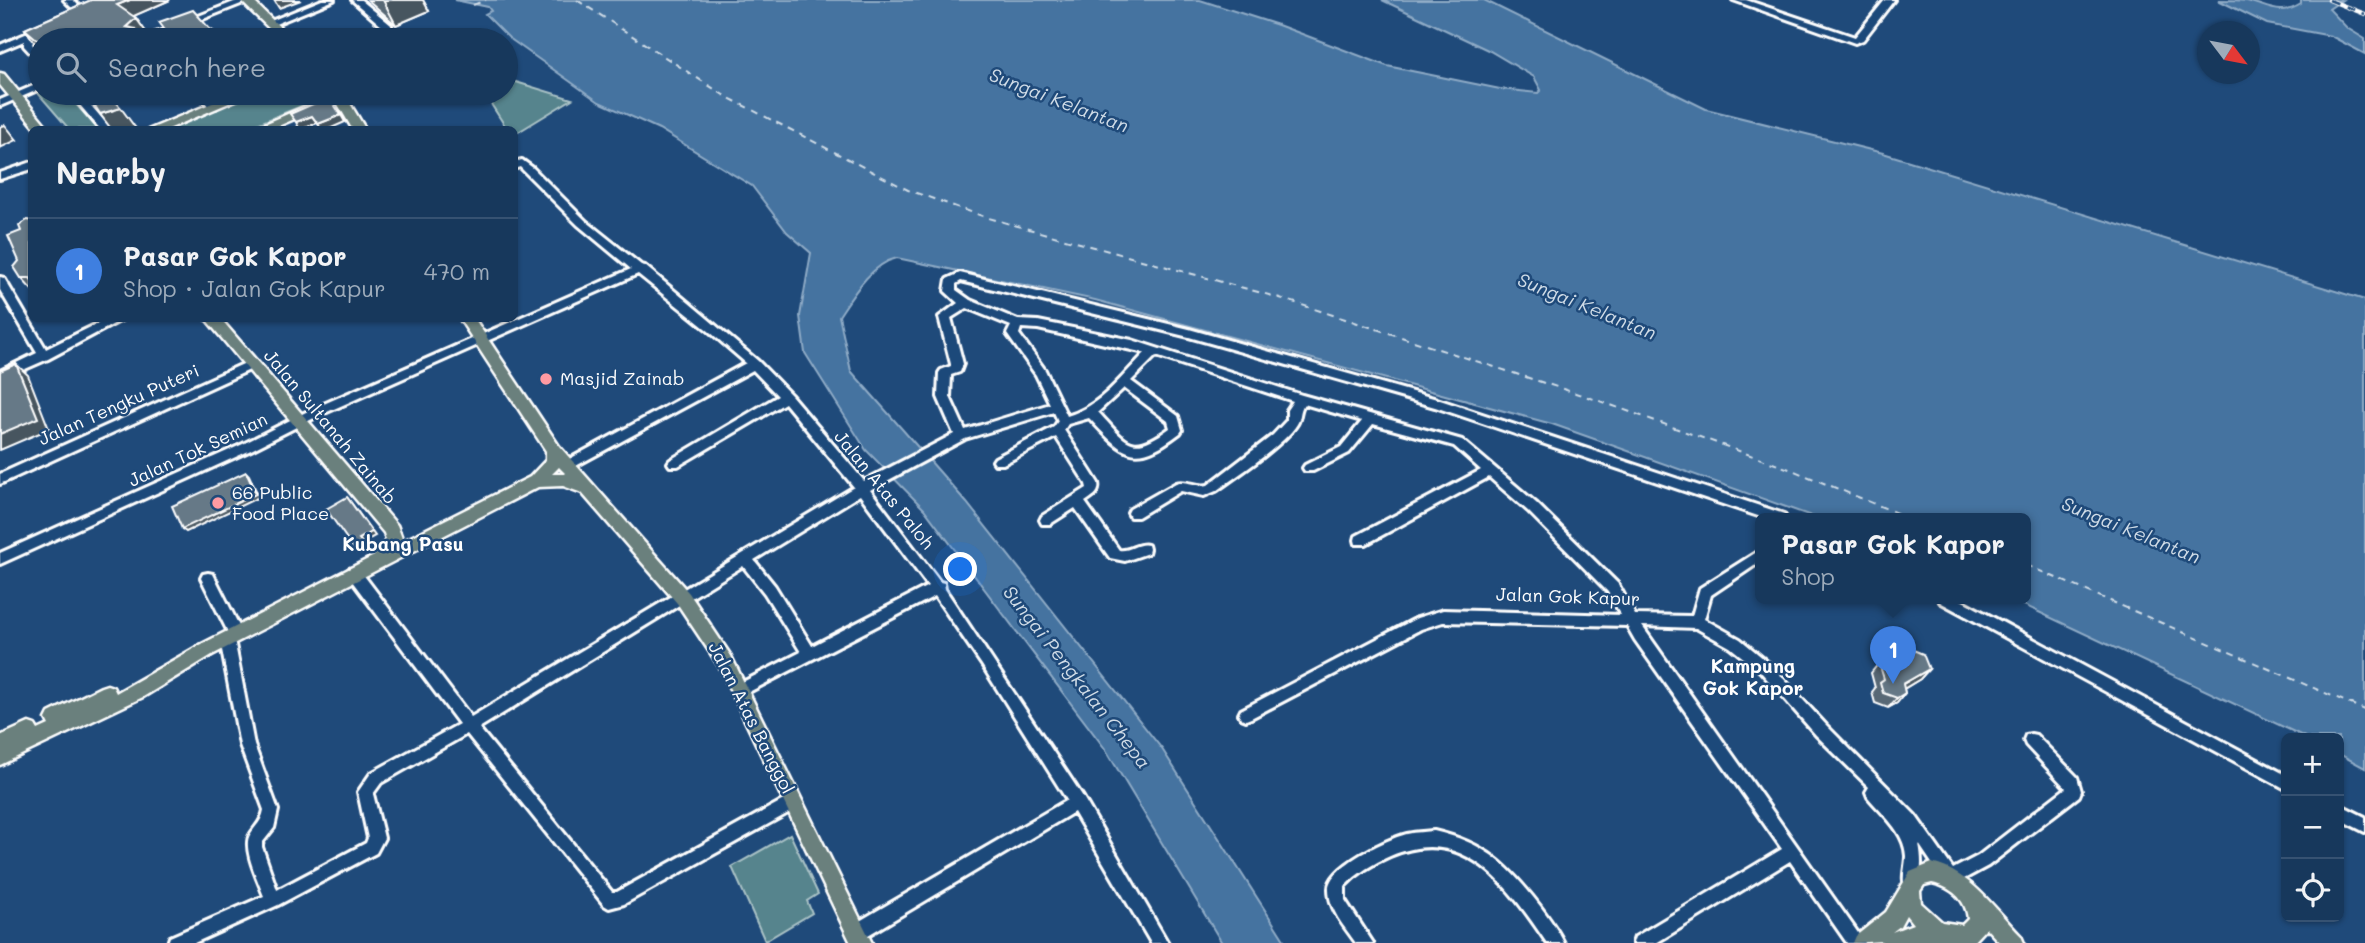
<!DOCTYPE html>
<meta charset="utf-8">
<style>
:root{--surface:#17385c;--page:#203f62;--text:#f1f3f6;--muted:#9eacbb;--line:#365272;--accent:#ea580c}
body{margin:0;font-family:Mali,sans-serif;background:var(--page);color:var(--text)}
.controls{position:absolute;right:21px;bottom:21px;display:grid;overflow:hidden;border-radius:10px;box-shadow:0 2px 5px #0004}
.controls button{width:63px;height:63px;display:grid;place-items:center;padding:0;border:0;border-bottom:2px solid var(--line);background:var(--surface);color:var(--text);font:35px sans-serif}
.compass{position:absolute;left:2197px;top:21px;width:63px;height:63px;border-radius:50%;background:var(--surface);box-shadow:0 2px 5px #0004;rotate:122deg}
.you{position:absolute;left:961px;top:570px;width:24px;height:24px;margin:-18px;border:5px solid #fff;border-radius:50%;background:#1a73e8;box-shadow:0 0 0 10px #1a73e833}
.badge{display:grid;place-items:center;width:46px;height:46px;border-radius:50%;background:var(--accent);color:#fff;font-size:23px;font-weight:700}
.pin{position:absolute;translate:-50% -58px;filter:drop-shadow(0 2px 4px #0008)}
.pin::after{content:'';position:absolute;top:37px;width:24px;height:21px;background:inherit;clip-path:polygon(0 0,100% 0,50% 100%)}
.popup{position:absolute;left:1755px;top:513px;width:276px;height:91px;box-sizing:border-box;display:grid;place-content:center;border-radius:10px;background:var(--surface);filter:drop-shadow(0 2px 5px #0005);font-size:23px;white-space:nowrap;color:var(--muted)}
.popup b{font-size:26px;color:var(--text)}
.popup::after{content:'';position:absolute;left:50%;top:100%;margin-left:-14px;border:14px solid transparent;border-top-color:var(--surface)}
.list{margin:0;padding:0;list-style:none}
h2{display:flex;justify-content:space-between;align-items:center;height:91px;margin:0;padding:0 28px;font-size:30px}
h2 small{font-size:23px;font-weight:400;color:var(--muted)}
.list li{display:grid;grid-template-columns:46px 1fr auto;gap:21px;align-items:center;box-sizing:border-box;height:105px;padding:0 28px;border-top:2px solid var(--line)}
.list b{display:block;font-size:26px;white-space:nowrap}
.list p{margin:0;font-size:23px;white-space:nowrap;color:var(--muted)}
.list em{font-size:23px;font-style:normal;color:var(--muted)}
.icon{flex:none;width:38px;height:38px;fill:none;stroke:currentColor;stroke-width:2;stroke-linecap:round;stroke-linejoin:round}
.map{position:relative;flex:none;width:2365px;height:943px;overflow:hidden}
.search{position:absolute;background:var(--surface);box-shadow:0 2px 5px #0004;left:28px;top:28px;width:490px;height:77px;display:flex;align-items:center;gap:18px;box-sizing:border-box;padding:0 24px;border-radius:38px;color:var(--muted);font-size:26px}
.panel{position:absolute;background:var(--surface);box-shadow:0 2px 5px #0004;left:28px;top:126px;width:490px;height:196px;border-radius:10px}
.map>svg:first-child{display:block}
.green{fill:#56848d;stroke:#aac2c6;stroke-width:2}
.water{fill:#4473a0;stroke:#8fabc6;stroke-width:2}
.lines{fill:none;stroke-linecap:round;stroke-linejoin:round}
.ferry{stroke:#d0dce7;stroke-width:2;stroke-dasharray:7 6;stroke-linecap:butt}
.minor-casing{stroke:#fff;stroke-width:6}
.major-casing{stroke:#fff;stroke-width:5}
.minor{fill:#1f4a7a;fill-rule:evenodd}
.major{fill:#6a807d;fill-rule:evenodd}
.rail-casing{stroke:#fff;stroke-width:4.5}
.rail{stroke:#1f4a7a;stroke-width:2.5;stroke-dasharray:9;stroke-linecap:butt}
.wall{fill:#586874;stroke:#fff;stroke-width:2}
.shaded-wall{fill:#47555e;stroke:#fff;stroke-width:2}
.building{fill:#667987;stroke:#fff;stroke-width:2}
.poi-dot{fill:#ff9aa2;stroke:#1f4a7a;stroke-width:2.5}
.labels{text-anchor:middle;stroke-width:5;stroke-linejoin:round;paint-order:stroke}
.poi-label{font-size:18px;fill:#fff;stroke:#1f4a7a;text-anchor:start}
.street-label{font-size:18px;fill:#fff;stroke:#1f4a7a}
.water-label{font-size:19px;font-style:italic;fill:#d0dce7;stroke:#1f4a7a}
.neighbourhood-label{font-size:19px;font-weight:bold;fill:#fff;stroke:#1f4a7a}
</style>
<div class="map">
<svg width="2365" height="943" viewBox="0 0 2365 943">
<rect width="100%" height="100%" fill="#1f4a7a"/>
<filter id="ink" filterUnits="userSpaceOnUse"><feTurbulence type="fractalNoise" baseFrequency=".0143" numOctaves="2"/><feDisplacementMap in="SourceGraphic" scale="14" xChannelSelector="R" yChannelSelector="G"/><feConvolveMatrix kernelMatrix="1 2 1 2 8 2 1 2 1" color-interpolation-filters="sRGB"/></filter>
<g filter="url(#ink)">
<path class="green" d="M506,79L572,99L515,134L514,130L507,129L484,93H506Z
M40,91L66,93L98,129H69L37,92Z
M257,93H333L245,129L163,130Z
M790,834L818,894L807,901L812,913L765,941L732,867Z"/>
<path class="water" d="M455,0H1200L1278,25L1387,66L1500,89L1538,93L1541,90L1534,77L1490,51L1382,0H1484L1706,109L1883,153L2365,300V768L2339,754V738H2307L2009,598H2026V518H1817L1552,424L1095,300L897,258C871,264 853,295 839,316L851,371L967,503L1162,749L1286,943H1222L1106,750L924,509L866,450L805,353L800,316L811,253L787,232L752,186L659,129L599,102L509,38L485,14L491,11L488,7Z
M2218,0C2227,0 2238,0 2247,1C2268,6 2281,17 2301,4V0H2342L2329,9L2347,28L2365,39V54L2331,36L2267,24Z"/>
<g class="lines">
<path class="ferry" d="M577,0L725,96L908,190L985,217L1280,298L1594,399L1792,470L1909,518
M473,5L486,0
M2026,565L2365,710"/>
<defs>
<path id="minor" d="M64,0H73L86,13L79,15Z
M239,0H251L150,40H138Z
M322,0H334L273,25L266,23Z
M352,0H361L391,25L393,40H385L384,28Z
M1733,0H1746L1855,37L1885,0H1894L1863,40L1855,43Z
M44,26L48,29L35,36L32,44L40,53V61L37,60L24,46V41L0,51V45Z
M40,83V89L0,106V100Z
M70,93H80L112,130H101Z
M197,93H207L218,106L216,108H210Z
M522,160L533,168L586,221L641,265L645,266L758,361L791,395L864,481L954,434L938,397L939,373L941,370L951,366V364L939,317L958,303L945,291L947,279L960,273L1189,329L1437,399L1784,514L1786,518H1764L1435,407L1189,337L961,281L956,284V290L970,300L1018,320L1038,321L1132,340L1302,395L1462,440L1536,503L1618,584L1635,615L1692,616L1700,588L1760,550V562L1711,595L1704,619L1740,639L1770,664L1826,725L1915,815L1953,869L1978,856L2066,788L2026,745L2024,740L2026,735L2031,734L2036,735L2077,777L2081,791L2079,796L1988,866L1951,886L1946,884L1919,844C1922,859 1922,875 1916,889L1911,891L1906,889C1901,879 1906,867 1906,856C1905,832 1882,814 1868,797L1866,792L1869,787L1816,735L1761,672L1730,647L1696,628L1642,626L1865,943H1847L1790,861L1656,943H1633L1635,937L1782,849L1635,640L1627,626L1443,622L1421,629L1251,718L1246,720L1241,718L1239,714L1241,710L1417,618L1443,610L1621,615L1608,592L1528,511L1489,477L1366,544H1356L1355,540L1356,536L1481,470L1454,446L1373,424L1349,453L1313,471H1305L1303,468L1305,465L1341,447L1362,421L1304,404C1299,411 1301,418 1297,424C1285,444 1237,476 1216,491L1204,496L1181,491L1138,517H1130L1128,513L1130,509L1176,483C1186,479 1197,488 1208,485L1273,435L1287,420V410L1293,401L1156,356L1131,381L1178,416L1182,430L1180,433C1134,468 1125,456 1089,418L1068,424L1064,430L1098,483C1100,494 1093,496 1085,502L1119,550C1129,552 1138,542 1148,545L1149,549L1148,553L1125,561L1110,558L1075,508L1050,524H1042L1040,520L1042,516L1087,488L1086,484L1056,437L1003,464H995L993,461L995,458L1054,427L1058,421L1054,412L965,439L870,490L940,582L944,583L945,589L1083,797L1168,943H1151L1074,812L863,938L857,940L851,938L849,932L851,926L1067,800L982,665L935,596L745,694L740,696L735,694L733,690L735,686L801,652L765,594L743,566L479,728L612,892H617L789,797L794,795L799,797L801,802L799,807L624,904L609,908L604,905L467,734L381,783L373,794L384,838L376,853L278,905L194,943H168L170,937L264,896C259,882 242,848 250,835C256,825 262,822 264,810L240,745L220,639L222,635L229,634L201,578L203,574L208,573L213,574L243,634L241,638L234,639L254,745L278,810L274,828L262,843V847L277,890L366,843L368,838L358,792L371,773L459,724L349,577L347,573L349,569L354,568L359,569L471,717L854,487L785,403L678,466H670L668,463L670,460L778,396L753,370L572,468H564L562,465L564,462L746,363L710,332L638,274L318,416L251,450L0,564V553L243,444L310,410L631,269L578,225L520,167L514,169V162ZM967,308L1011,326L1007,334L1036,375L1050,404L965,430L950,397L951,375L960,372L963,364L951,318ZM1021,328L1038,329L1145,353C1123,375 1100,407 1067,416L1045,370L1019,334ZM1124,388L1168,421L1170,428C1131,457 1127,443 1098,412ZM860,495L928,586L812,646L775,586L754,560Z
M32,162V169L0,179V173Z
M0,277L4,278L46,349L109,318H125L48,359L0,380V371L37,353L0,290Z
M252,360L258,364L256,367L0,484V474Z
M1939,598H1957L2286,775V789L1940,602Z
M2339,804L2365,817V832L2339,819Z
M1434,831C1486,843 1508,865 1540,906C1548,917 1558,930 1564,943H1547C1509,887 1465,823 1390,856C1374,863 1357,873 1345,886V900L1373,943H1356C1345,927 1329,910 1329,889C1328,867 1387,839 1407,834C1415,832 1425,832 1434,831Z"/>
<path id="major" d="M240,0H252L293,40H281Z
M0,73L4,74L50,130H37L0,85Z
M236,93H252L166,130H148Z
M336,93H352L346,97L366,130H353L336,101L269,130H251Z
M205,318H220L397,525L403,541L530,477L546,460V451L459,318H474L559,446L689,593L731,656L872,943H851L719,666L677,603L582,493L563,486L538,487L212,655L143,697L0,765V736L29,723L35,725L38,730L49,725L46,719L49,713L101,687L107,685L113,687L116,693L200,645L374,556L386,540L384,533ZM559,467L566,474H552Z
M1932,863C1971,873 1994,908 2021,936L2024,943H2000L1986,928L1972,943H1881L1882,941L1853,943L1856,936L1886,912L1910,872ZM1932,883C1951,887 1966,899 1968,919L1962,925L1942,922L1921,903L1920,891L1924,885ZM1906,915L1913,924L1892,932L1900,926Z"/>
</defs>
<use href="#minor" class="minor-casing"/>
<use href="#major" class="major-casing"/>
<use href="#minor" class="minor"/>
<use href="#major" class="major"/>
<defs>
<path id="rail" d="M2329,0L2365,14"/>
</defs>
<use href="#rail" class="rail-casing"/>
<use href="#rail" class="rail"/>
</g>
<path class="wall" d="M91,0H170L133,16L136,18L146,32L141,36L40,40V47L35,43L25,29Z
M368,0H423L429,11L396,25Z
M32,221V290L21,278L19,261L21,231Z
M1879,663L1929,669L1920,679L1904,689L1905,693L1897,703L1888,708L1875,703L1872,692L1875,688L1871,673Z"/>
<path class="shaded-wall" d="M130,0H170L127,19L117,5Z
M274,0H301L279,8Z
M383,0H423L429,11L396,25Z
M136,18L146,32L135,40L126,27Z
M220,36L223,40H208Z
M84,93H107L89,100Z
M139,93H150L141,96Z
M121,108L137,130H112L100,114Z
M341,115L345,122L327,130H322L318,124Z
M312,116L317,123L300,130L296,122Z
M5,125L17,140L0,148V127Z
M16,364L28,375L49,429L0,450V434Z
M246,472L249,475L259,497L186,532L182,529Z
M347,497L375,536L362,543L359,539Z
M363,544L366,548L357,553L354,549Z
M1929,669L1920,679L1895,694L1903,684Z
M1905,693L1897,703L1888,708L1897,698Z"/>
<path class="building" d="M91,0H130L117,5L136,18L126,27L136,29L144,40H40V42L25,29Z
M193,10L209,28L220,36L208,40H172L159,22Z
M109,93L121,108L100,114L91,99Z
M329,97L341,115L318,124L312,116L296,122L290,114Z
M27,220L32,221V281L30,278H21L14,267L19,261L8,236L21,231L19,226Z
M16,364L38,418L0,434V371Z
M246,472L256,494L182,529L172,506Z
M347,497L372,532L359,539L363,544L354,549L326,509Z
M1906,647L1923,654L1929,669L1903,684L1905,693L1897,698L1883,693L1880,682L1884,679L1879,663Z"/>
</g>
<g class="poi-dot">
<circle cx="546" cy="379" r="7"/>
<circle cx="218" cy="503" r="7"/>
</g>
<g class="labels">
<g class="poi-label">
<text x="560" y="385">Masjid Zainab</text>
<text x="232" y="499">66 Public<tspan x="232" dy="21">Food Place</tspan></text>
</g>
<g class="street-label">
<text transform="translate(119 405) rotate(-24)" y="6">Jalan Tengku Puteri</text>
<text transform="translate(330 427) rotate(50)" y="6">Jalan Sultanah Zainab</text>
<text transform="translate(198 450) rotate(-25)" y="6">Jalan Tok Semian</text>
<text transform="translate(884 490) rotate(51)" y="6">Jalan Atas Paloh</text>
<text transform="translate(1568 597) rotate(2)" y="6">Jalan Gok Kapur</text>
<text transform="translate(751 718) rotate(63)" y="6">Jalan Atas Banggol</text>
</g>
<g class="water-label">
<text transform="translate(1059 100) rotate(21)" y="7">Sungai Kelantan</text>
<text transform="translate(1587 306) rotate(22)" y="7">Sungai Kelantan</text>
<text transform="translate(2131 530) rotate(22)" y="7">Sungai Kelantan</text>
<text transform="translate(1077 677) rotate(52)" y="7">Sungai Pengkalan Chepa</text>
</g>
<g class="neighbourhood-label">
<text x="403" y="551">Kubang Pasu</text>
<text x="1753" y="673">Kampung<tspan x="1753" dy="22">Gok Kapor</tspan></text>
</g>
</g>
</svg>
<div class="controls">
<button>+</button>
<button>−</button>
<button><svg class="icon" aria-label="locate" viewBox="0 0 24 24"><circle cx="12" cy="12" r="6"/><path d="M12 2v4M12 18v4M2 12h4M18 12h4"/></svg></button>
</div>
<svg class="compass" viewBox="-18 -18 36 36"><path d="M0-13l5 13h-10z" fill="#e53935"/><path d="M0 13l5-13h-10z" fill="#9eacbb"/></svg>
<div class="you"></div>
<div class="pin badge" style="left:1893px;top:684px;background:#3f7fe0">1</div>
<div class="popup"><b>Pasar Gok Kapor</b>Shop</div>
<div class="search"><svg class="icon" aria-label="search" viewBox="0 0 24 24"><circle cx="10" cy="10" r="6"/><path d="M15 15l6 6"/></svg>Search here</div>
<section class="panel">
<h2>Nearby<small></small></h2>
<ul class="list">
<li><span class="badge" style="background:#3f7fe0">1</span><div><b>Pasar Gok Kapor</b><p>Shop · Jalan Gok Kapur</p></div><em>470 m</em></li>
</ul>
</section>
</div>
